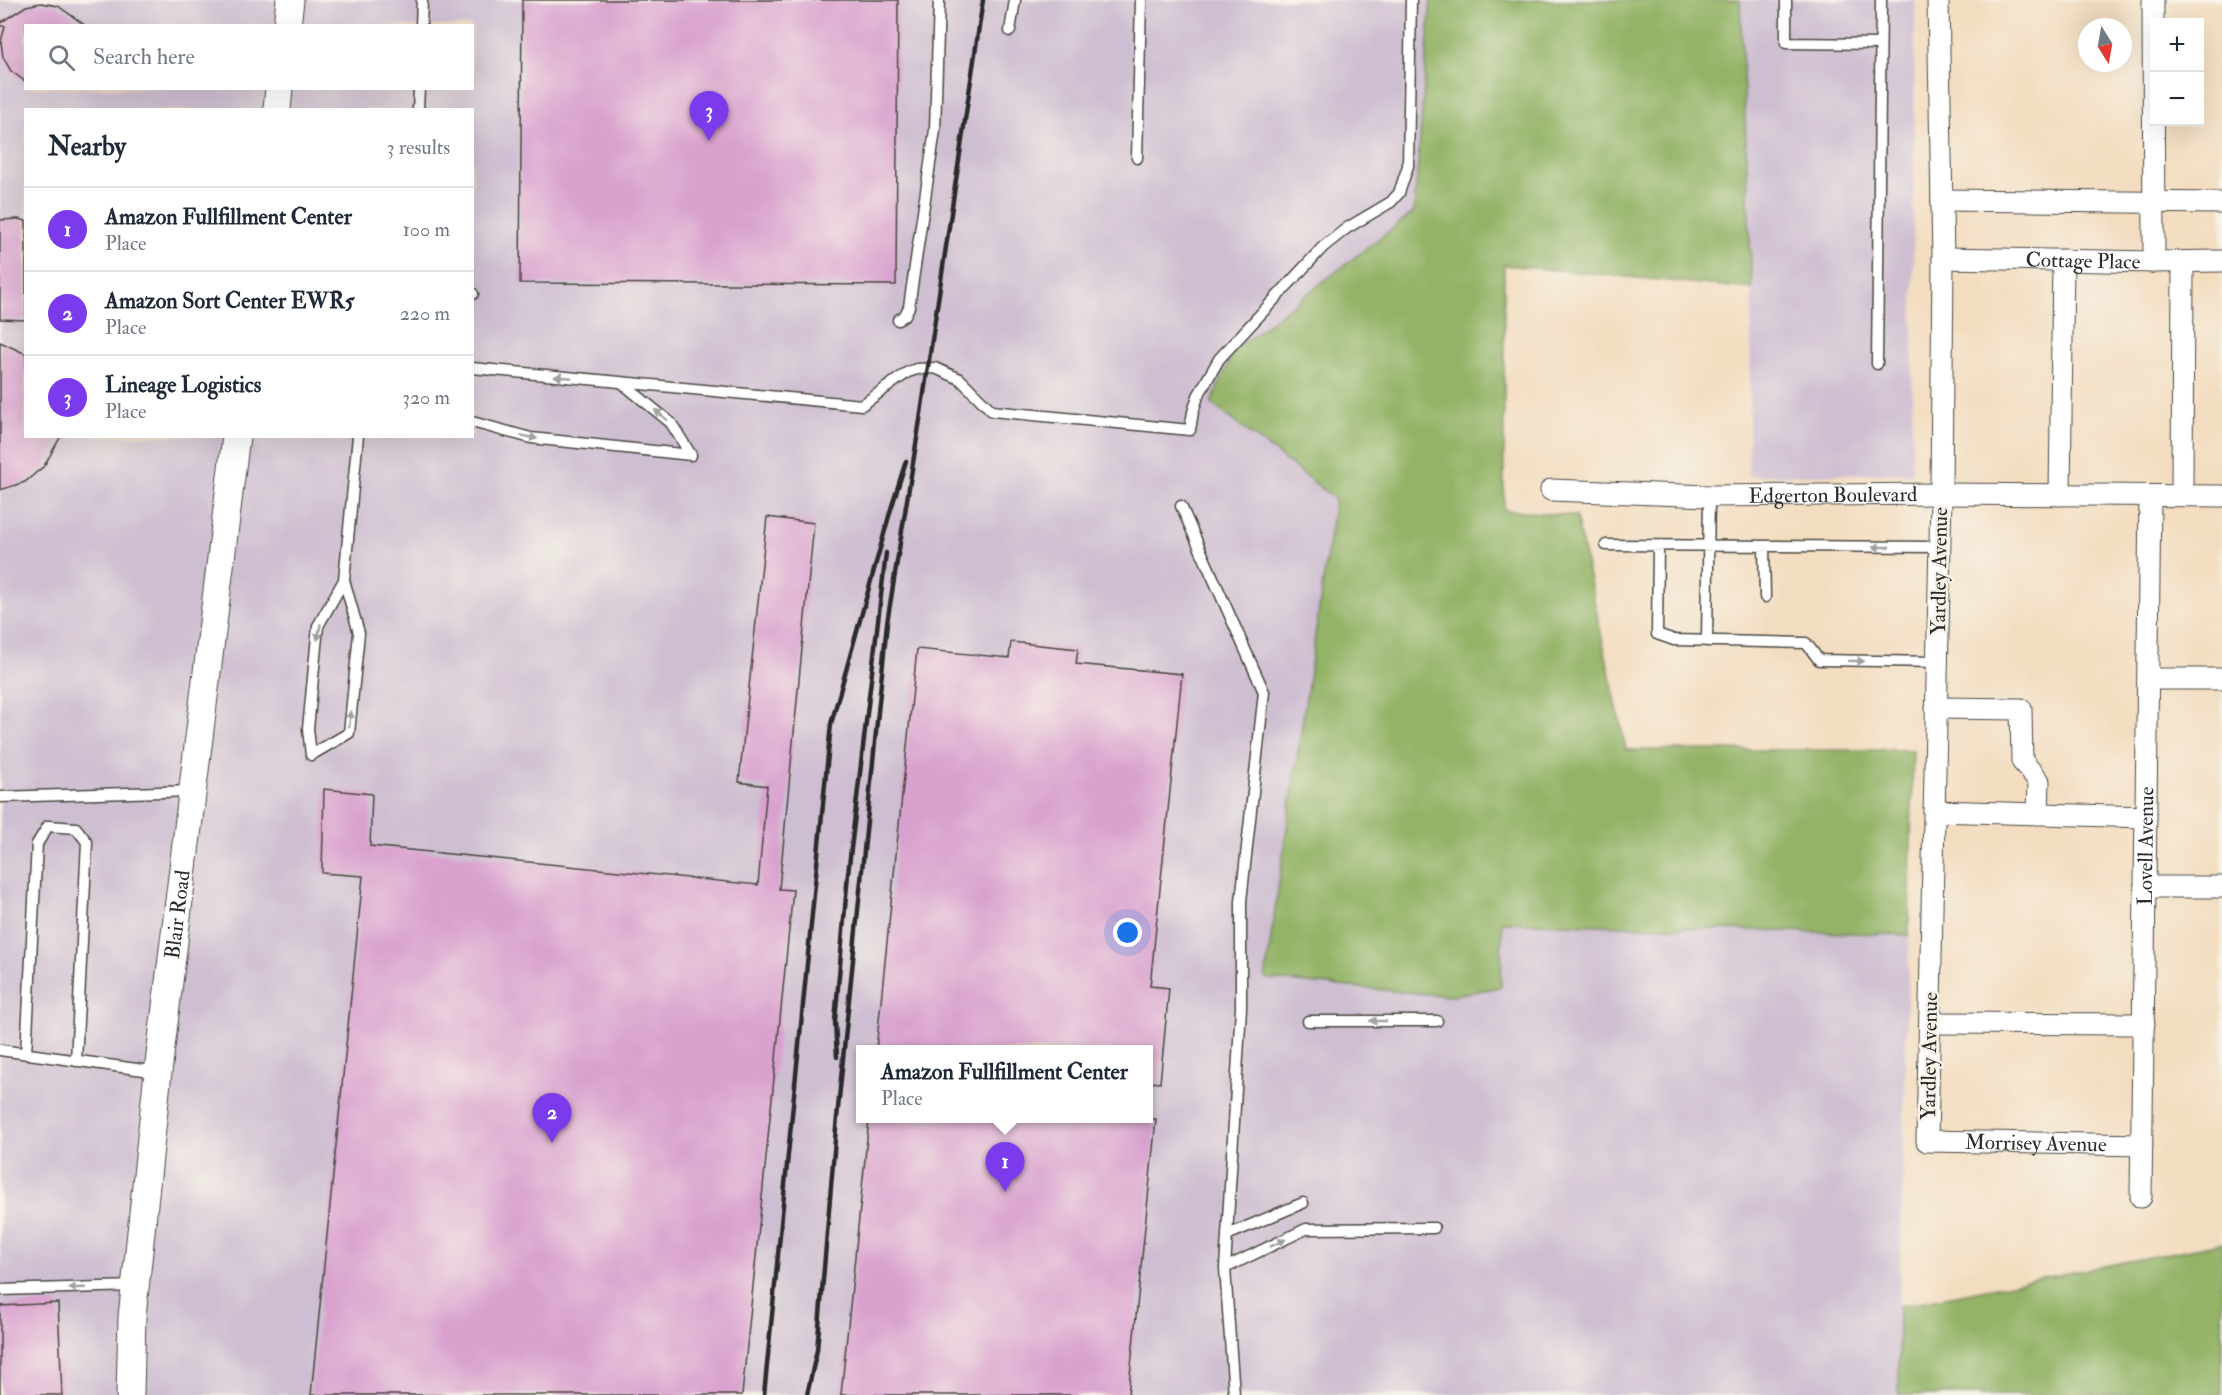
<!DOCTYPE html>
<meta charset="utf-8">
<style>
:root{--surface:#fff;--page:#f6f6f7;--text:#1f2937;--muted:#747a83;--line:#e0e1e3;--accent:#7c3aed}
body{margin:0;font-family:"IM FELL Double Pica",serif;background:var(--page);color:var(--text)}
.controls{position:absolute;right:18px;top:18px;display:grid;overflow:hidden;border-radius:0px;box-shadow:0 6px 24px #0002}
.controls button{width:54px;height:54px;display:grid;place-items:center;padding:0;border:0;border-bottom:2px solid var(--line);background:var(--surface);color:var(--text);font:30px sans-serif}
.compass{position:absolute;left:2078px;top:18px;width:54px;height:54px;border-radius:50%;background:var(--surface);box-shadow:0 6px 24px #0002;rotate:169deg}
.you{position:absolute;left:1128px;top:933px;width:21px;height:21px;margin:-15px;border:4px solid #fff;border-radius:50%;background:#1a73e8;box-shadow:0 0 0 9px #1a73e833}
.badge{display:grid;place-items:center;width:39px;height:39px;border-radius:50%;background:var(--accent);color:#fff;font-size:20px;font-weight:700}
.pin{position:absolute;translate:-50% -50px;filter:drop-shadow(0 2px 3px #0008)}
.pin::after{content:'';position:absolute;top:32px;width:21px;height:18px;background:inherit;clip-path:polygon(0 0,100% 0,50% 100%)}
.popup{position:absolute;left:856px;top:1045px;width:297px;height:78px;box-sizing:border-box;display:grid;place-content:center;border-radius:0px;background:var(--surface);filter:drop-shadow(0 2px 4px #0005);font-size:20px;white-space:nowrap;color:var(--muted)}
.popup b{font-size:22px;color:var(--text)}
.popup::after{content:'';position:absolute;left:50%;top:100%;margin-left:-12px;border:12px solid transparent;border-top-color:var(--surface)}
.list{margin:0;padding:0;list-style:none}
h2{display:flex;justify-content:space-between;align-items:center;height:78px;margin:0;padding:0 24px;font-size:26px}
h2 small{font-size:20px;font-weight:400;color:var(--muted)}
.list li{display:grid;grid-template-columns:39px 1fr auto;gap:18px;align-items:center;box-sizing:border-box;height:84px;padding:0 24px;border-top:2px solid var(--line)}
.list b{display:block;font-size:22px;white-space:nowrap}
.list p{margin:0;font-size:20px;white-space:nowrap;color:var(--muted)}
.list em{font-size:20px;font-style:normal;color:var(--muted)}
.icon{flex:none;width:33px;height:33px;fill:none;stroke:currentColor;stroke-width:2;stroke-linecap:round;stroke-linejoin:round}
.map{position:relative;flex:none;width:2222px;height:1395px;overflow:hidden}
.search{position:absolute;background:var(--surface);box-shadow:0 6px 24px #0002;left:24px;top:24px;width:450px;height:66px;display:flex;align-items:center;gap:15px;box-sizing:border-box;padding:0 21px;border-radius:0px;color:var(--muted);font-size:22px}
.panel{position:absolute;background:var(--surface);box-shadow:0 6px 24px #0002;left:24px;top:108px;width:450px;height:330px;border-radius:0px}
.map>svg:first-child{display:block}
.industrial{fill:#cebed1;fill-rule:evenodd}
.forest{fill:#93b366;stroke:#5f6f48;stroke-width:1.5}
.building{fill:#d9a1ce}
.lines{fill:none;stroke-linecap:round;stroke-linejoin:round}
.service-casing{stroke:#494641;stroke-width:13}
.minor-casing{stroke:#494641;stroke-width:23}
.tertiary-casing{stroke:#494641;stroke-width:29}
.service{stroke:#fff;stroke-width:10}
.minor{stroke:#fff;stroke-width:21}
.tertiary{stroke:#fff;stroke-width:27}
.rail{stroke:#2b2b2b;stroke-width:4.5}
.oneway{fill:#a0a0a0}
.labels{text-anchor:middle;stroke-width:5;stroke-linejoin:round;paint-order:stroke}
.street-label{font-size:21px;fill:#2b2b2b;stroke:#f7f3e8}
</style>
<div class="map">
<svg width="2222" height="1395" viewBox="0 0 2222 1395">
<rect width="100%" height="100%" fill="#f7f3e8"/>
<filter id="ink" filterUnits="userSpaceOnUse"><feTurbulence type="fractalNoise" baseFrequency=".0167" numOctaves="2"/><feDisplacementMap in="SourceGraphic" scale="12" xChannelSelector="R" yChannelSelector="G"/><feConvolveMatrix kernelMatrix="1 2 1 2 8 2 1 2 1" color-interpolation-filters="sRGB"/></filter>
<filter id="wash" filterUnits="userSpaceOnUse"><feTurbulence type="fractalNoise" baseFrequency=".008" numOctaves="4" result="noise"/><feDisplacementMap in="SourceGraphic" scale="24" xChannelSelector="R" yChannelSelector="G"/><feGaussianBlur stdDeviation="1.35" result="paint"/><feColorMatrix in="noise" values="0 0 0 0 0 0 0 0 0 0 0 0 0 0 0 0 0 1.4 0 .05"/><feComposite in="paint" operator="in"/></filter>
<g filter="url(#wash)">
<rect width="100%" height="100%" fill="#f3ddc0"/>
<path class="industrial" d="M0,0H1431L1414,212L1234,350L1211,403L1335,499L1265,979L1501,987V922L1909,935L1899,1306V1395H0ZM26,26H472V88H26ZM26,110H472V436H26ZM861,1050H1149V1118H861Z
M1740,0H1915L1912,473L1748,476L1752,289Z"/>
<path class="forest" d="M1431,0H1740L1752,289L1504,265V510L1576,516L1626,750H1913L1909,935L1502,922L1501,987L1448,996L1265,979L1335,499L1211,403L1234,350L1414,212Z
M2222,1243V1395H1899V1306Z"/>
<g id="blocks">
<path class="building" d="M522,0H898L896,285L520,283Z
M41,3L58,6L86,26H26V82L11,71L3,57L1,42L5,26H0V23L26,6Z
M19,219L26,221V320L0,319V220Z
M0,342L26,354V436H61L44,466L25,482L0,490Z
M767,517L814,523L779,889L793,890L742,1395H311L363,876L322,873L324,789L372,794L370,846L758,885L767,786L739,782Z
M1011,642L1078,649L1076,664L1182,674L1150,986L1169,988L1160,1083L1149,1082V1050H876L917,649L1009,658Z
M869,1119H1156L1128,1395H841Z
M58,1303L62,1395H0V1306Z"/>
</g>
</g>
<g filter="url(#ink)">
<use href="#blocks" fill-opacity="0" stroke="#494641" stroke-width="1.5"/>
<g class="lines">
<defs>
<path id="service" d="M1786,0V43L1880,44
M421,26L422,0
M1010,31L1015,0
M418,110L419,88
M1137,158L1141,0
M472,293L473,294
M898,320L905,315L909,307L935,130L939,0
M1877,364L1881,0
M472,368L862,405L908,372L917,369L935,368L960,379L992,411L1190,430L1193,412L1198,396L1219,359L1323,247L1347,228L1391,202L1399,193L1408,166L1411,0
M622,383L671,423L691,455
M472,422L531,438L691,455
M1181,506L1264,692L1241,901V1008L1225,1268L1234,1395
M1606,545L1940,547
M1658,546L1657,634L1674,640L1806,643L1819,660L1937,662
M1764,546L1765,597
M344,580L318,626L308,729L311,755L349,733L359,633L344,580L358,436
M1707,641L1709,496
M0,797L193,791
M1308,1021H1437
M0,1050L158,1072
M26,1054L37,844L48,826L76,828L87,842L76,1061
M1227,1235L1303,1203
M1225,1268L1306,1229L1434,1228
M0,1290L135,1286"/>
<g id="minor">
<path id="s1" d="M1938,0L1943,258L1941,494L1927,1141L2142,1145"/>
<path d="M2153,0L2154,262"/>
<path d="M1942,200L2222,203"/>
<path id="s2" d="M1943,258L2154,262L2222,261"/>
<path id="s3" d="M1551,490L1709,496L1941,494L2222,496"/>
<path d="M2060,495L2063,260"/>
<path d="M2182,495L2183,262"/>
<path d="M2148,679H2222"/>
<path d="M1936,708L2021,709L2022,761L2039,781L2038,814"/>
<path d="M1934,811L2146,817"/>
<path d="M2145,887H2222"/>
<path d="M1930,1023L2144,1024"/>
<path id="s4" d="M2141,1197L2150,496"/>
</g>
<g id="tertiary">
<path d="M287,26L290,0"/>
<path d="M277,110L279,88"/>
<path id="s5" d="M130,1395L132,1317L158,1072L236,436"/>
</g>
</defs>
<use href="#service" class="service-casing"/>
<use href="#minor" class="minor-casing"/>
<use href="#tertiary" class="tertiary-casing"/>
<use href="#service" class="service"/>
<use href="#minor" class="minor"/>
<use href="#tertiary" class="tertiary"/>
<path class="rail" d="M837,1057L835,1021L848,874L886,553
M764,1395L831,724L891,509L906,461
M807,1395L817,1350L836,1128L887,623L920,420L983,0"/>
</g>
<defs><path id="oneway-solid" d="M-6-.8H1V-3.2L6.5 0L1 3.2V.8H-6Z" transform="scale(1.5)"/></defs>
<g class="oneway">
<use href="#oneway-solid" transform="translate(563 377) rotate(-175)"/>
<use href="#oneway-solid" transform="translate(661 415) rotate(-141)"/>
<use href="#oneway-solid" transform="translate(529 437) rotate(12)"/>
<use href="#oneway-solid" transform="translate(1881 547) rotate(-180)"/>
<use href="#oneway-solid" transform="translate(319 632) rotate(101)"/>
<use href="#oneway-solid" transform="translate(1856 661) rotate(1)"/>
<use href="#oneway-solid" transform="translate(350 719) rotate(-84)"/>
<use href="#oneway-solid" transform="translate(1378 1021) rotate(180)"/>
<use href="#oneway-solid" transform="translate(1278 1243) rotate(-26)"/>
<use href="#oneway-solid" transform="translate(77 1288) rotate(178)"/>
</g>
</g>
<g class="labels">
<g class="street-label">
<text dy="7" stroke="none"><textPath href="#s2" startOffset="140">Cottage Place</textPath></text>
<text dy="7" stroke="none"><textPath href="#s3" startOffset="282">Edgerton Boulevard</textPath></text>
<text transform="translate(1939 571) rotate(-89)" y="7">Yardley Avenue</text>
<text dy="7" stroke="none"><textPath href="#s4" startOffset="351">Lovell Avenue</textPath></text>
<text dy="7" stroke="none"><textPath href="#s5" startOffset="483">Blair Road</textPath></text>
<text transform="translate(1929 1056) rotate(-89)" y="7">Yardley Avenue</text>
<text dy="7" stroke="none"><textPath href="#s1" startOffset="1250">Morrisey Avenue</textPath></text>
</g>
</g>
</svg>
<div class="controls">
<button>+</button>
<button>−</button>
</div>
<svg class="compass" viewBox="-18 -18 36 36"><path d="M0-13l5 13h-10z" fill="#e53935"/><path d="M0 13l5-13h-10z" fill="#747a83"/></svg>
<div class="you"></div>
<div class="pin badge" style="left:1005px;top:1192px">1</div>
<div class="popup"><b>Amazon Fullfillment Center</b>Place</div>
<div class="pin badge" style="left:552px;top:1143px">2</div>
<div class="pin badge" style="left:709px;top:141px">3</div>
<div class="search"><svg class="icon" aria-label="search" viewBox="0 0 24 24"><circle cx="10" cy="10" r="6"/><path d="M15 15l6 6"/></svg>Search here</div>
<section class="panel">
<h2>Nearby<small>3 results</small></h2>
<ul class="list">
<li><span class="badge">1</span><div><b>Amazon Fullfillment Center</b><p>Place</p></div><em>100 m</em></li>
<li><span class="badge">2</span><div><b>Amazon Sort Center EWR5</b><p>Place</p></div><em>220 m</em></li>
<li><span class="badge">3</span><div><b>Lineage Logistics</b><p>Place</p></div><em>320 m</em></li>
</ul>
</section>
</div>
